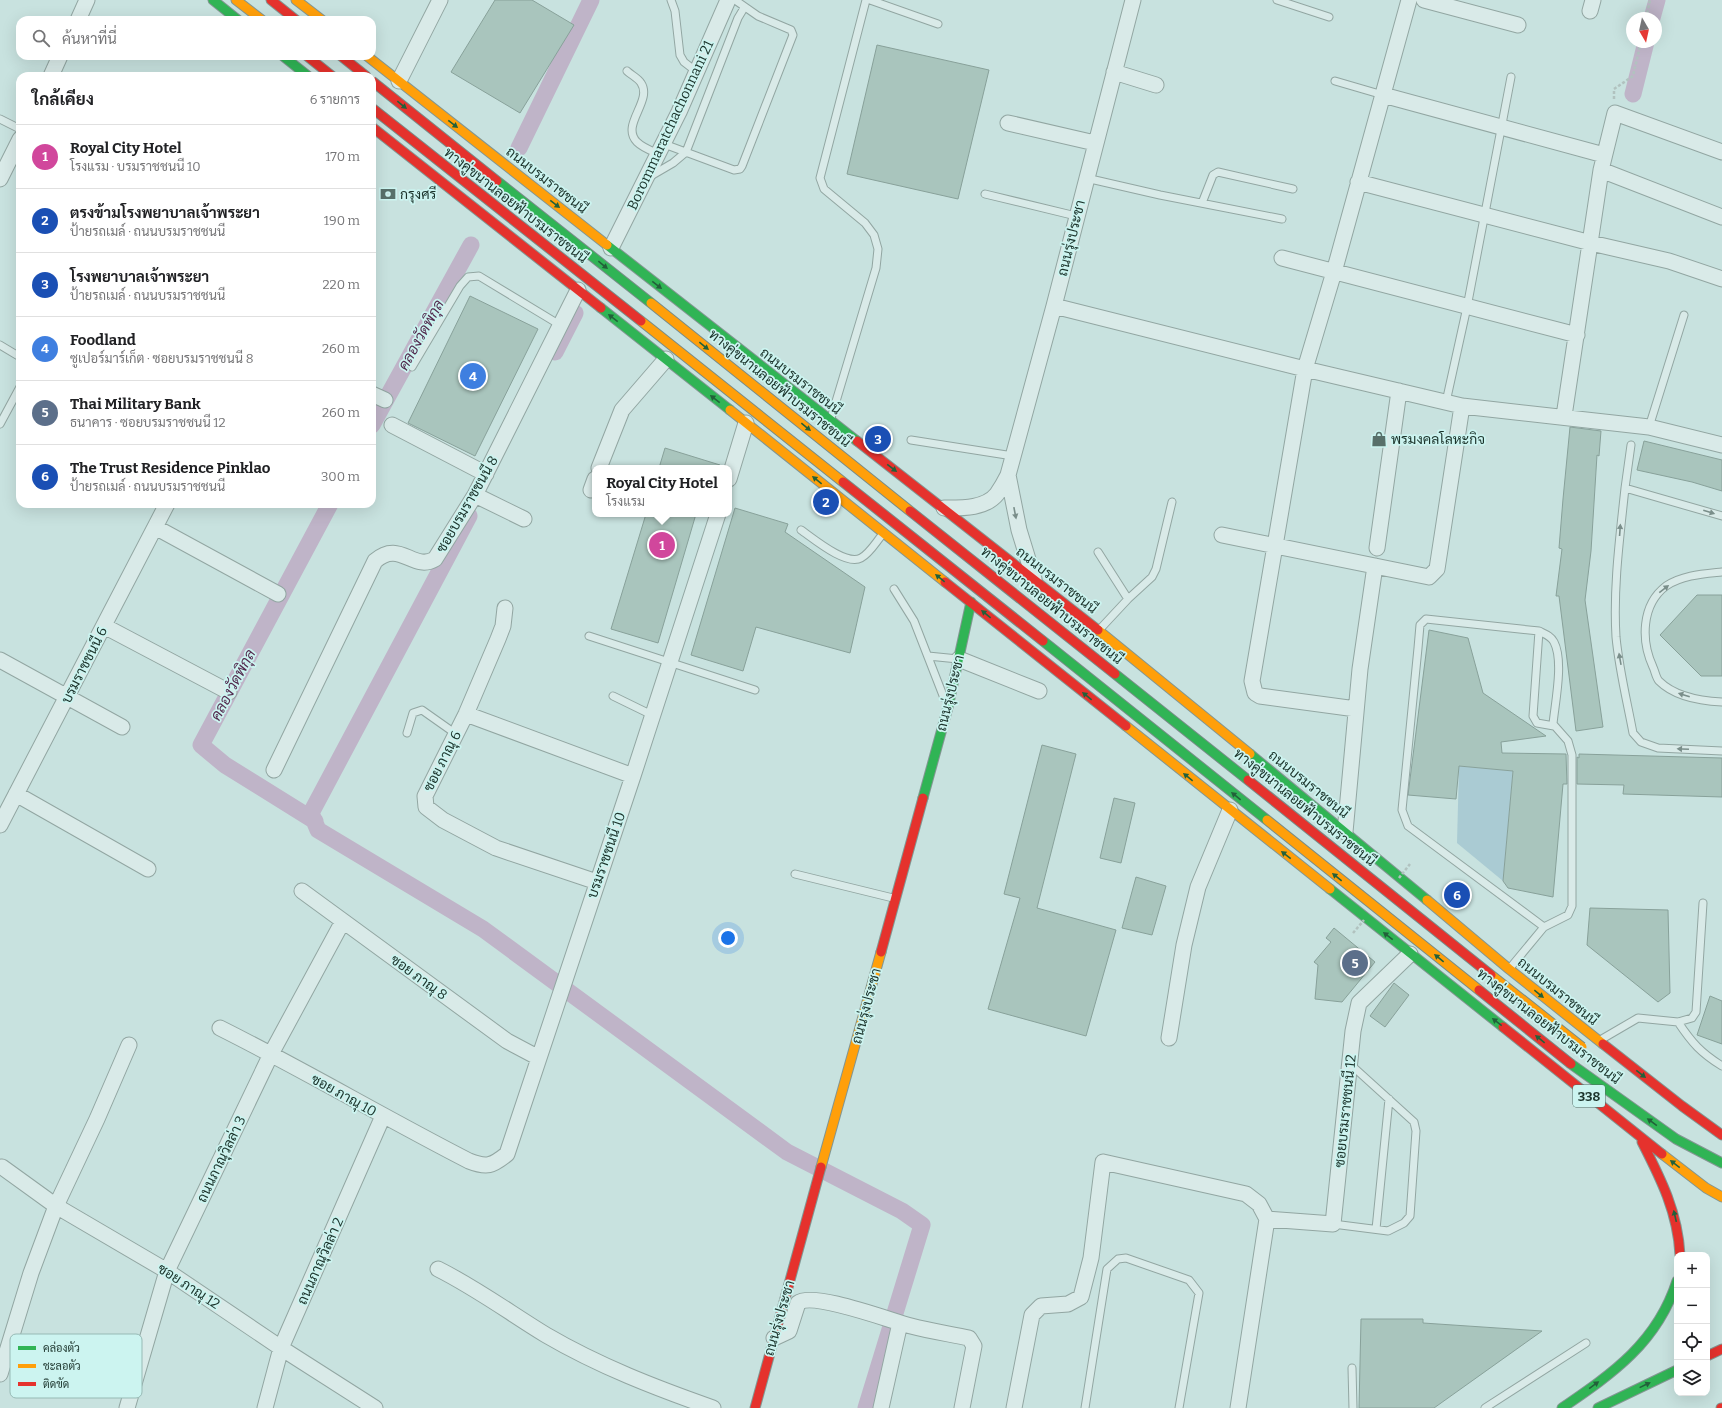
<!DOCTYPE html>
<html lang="th">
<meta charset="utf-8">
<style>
:root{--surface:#fff;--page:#f2f2f2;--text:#202124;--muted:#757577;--line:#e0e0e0;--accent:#0f766e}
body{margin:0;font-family:Bitter,Sarabun,serif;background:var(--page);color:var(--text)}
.controls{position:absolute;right:12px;bottom:12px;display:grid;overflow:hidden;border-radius:8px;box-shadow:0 4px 16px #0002}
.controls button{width:36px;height:36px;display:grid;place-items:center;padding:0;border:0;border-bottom:1px solid var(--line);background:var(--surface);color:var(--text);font:20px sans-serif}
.compass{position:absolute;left:1626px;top:12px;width:36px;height:36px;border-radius:50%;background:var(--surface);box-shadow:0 4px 16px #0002;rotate:171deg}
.you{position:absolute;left:728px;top:938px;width:14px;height:14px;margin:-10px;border:3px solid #fff;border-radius:50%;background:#1a73e8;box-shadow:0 0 0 6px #1a73e833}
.badge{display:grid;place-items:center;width:26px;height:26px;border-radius:50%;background:var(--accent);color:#fff;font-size:13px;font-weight:700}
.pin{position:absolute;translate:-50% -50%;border:2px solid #fff;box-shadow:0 1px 4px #0006}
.popup{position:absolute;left:592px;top:465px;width:140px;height:52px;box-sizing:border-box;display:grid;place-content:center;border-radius:8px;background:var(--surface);filter:drop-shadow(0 1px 3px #0005);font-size:13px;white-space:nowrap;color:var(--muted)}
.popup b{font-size:15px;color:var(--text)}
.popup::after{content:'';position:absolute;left:50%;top:100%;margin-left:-8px;border:8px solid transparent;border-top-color:var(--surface)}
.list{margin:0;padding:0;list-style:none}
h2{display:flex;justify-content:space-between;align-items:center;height:52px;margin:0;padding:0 16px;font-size:17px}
h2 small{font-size:13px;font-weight:400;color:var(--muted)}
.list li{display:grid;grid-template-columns:26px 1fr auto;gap:12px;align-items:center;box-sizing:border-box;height:64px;padding:0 16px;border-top:1px solid var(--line)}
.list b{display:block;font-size:15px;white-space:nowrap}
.list p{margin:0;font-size:13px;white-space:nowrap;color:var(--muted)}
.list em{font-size:13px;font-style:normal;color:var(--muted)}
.icon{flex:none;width:22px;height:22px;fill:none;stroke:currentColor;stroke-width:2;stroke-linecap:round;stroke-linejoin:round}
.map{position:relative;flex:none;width:1722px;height:1408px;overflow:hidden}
.search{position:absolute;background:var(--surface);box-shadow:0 4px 16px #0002;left:16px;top:16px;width:360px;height:44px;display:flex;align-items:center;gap:10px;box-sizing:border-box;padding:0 14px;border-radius:12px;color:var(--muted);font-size:15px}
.panel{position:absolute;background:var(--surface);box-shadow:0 4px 16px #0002;left:16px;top:72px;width:360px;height:436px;border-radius:12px}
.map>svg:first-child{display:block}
.green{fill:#aacbd3}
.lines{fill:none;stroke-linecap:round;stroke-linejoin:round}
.canal{stroke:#bfb4c8;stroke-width:17}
.building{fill:#a9c5bd;stroke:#88a19a}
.lane-casing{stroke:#92a6a2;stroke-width:9}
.street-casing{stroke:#92a6a2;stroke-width:17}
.fast-casing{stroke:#829692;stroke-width:11}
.slow-casing{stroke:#829692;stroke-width:11}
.jam-casing{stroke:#829692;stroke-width:11}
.path{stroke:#b1c2bf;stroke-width:2.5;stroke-dasharray:3 2;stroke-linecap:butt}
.lane{stroke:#d9eae8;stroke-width:7}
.street{stroke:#d9eae8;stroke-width:15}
.fast{stroke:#30b455;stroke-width:9}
.slow{stroke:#ff9f0a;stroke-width:9}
.jam{stroke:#e5322d;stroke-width:9}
.fast-bridge-casing{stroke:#788c88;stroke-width:11;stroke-linecap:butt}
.slow-bridge-casing{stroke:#788c88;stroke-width:11;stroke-linecap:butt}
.jam-bridge-casing{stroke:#788c88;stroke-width:11;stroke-linecap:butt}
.path-bridge{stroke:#b1c2bf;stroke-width:2.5;stroke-dasharray:3 2;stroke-linecap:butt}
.fast-bridge{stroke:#30b455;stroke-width:9}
.slow-bridge{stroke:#ff9f0a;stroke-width:9}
.jam-bridge{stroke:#e5322d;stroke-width:9}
.oneway{fill:#22603a}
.oneway2{fill:#7a8e8a}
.labels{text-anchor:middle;stroke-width:3.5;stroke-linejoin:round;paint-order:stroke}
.shield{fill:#ccf4f0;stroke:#506d66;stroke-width:1}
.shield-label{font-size:13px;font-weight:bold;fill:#1b332b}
.street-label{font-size:14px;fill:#1b332b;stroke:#ccf4f0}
.poi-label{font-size:14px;fill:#1b332b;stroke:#ccf4f0;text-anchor:start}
.water-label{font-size:15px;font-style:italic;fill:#532a4e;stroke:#ccf4f0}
.key{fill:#ccf4f0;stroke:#97bab5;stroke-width:1}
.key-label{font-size:11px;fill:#1b332b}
</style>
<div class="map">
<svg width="1722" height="1408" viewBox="0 0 1722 1408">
<rect width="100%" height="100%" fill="#c8e2df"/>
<path class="green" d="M1459,766L1513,771L1503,881L1457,843Z"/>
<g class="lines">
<path class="canal" d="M1652,18L1657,0
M1633,94L1646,42
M519,148L591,0
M555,352L575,313
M372,425L471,245
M469,516L311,813L318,830L483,929L787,1152L902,1211L922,1225L866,1408
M315,821L225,765L201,745L330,504"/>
</g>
<path class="building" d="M495,0H532L574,25L520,113L451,72Z
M877,45L989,70L958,199L847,174Z
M470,296L538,329L475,456L408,423Z
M1570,427L1601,431L1599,456L1597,455L1591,551L1585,600L1603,727L1576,731L1559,596H1556L1562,549L1559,548L1563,499Z
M1644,441L1722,460V491L1692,482L1637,470Z
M665,448L720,465V468H659Z
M735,508L788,524L785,532L865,587L850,653L756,627L743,671L691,655Z
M646,514H696L658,643L611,629Z
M1697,595H1722V676H1701L1660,635Z
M1429,630L1468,638L1483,693L1546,736L1501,742L1502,753L1566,754L1567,784H1563L1553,897L1508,888L1503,881L1513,771L1459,766L1456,799L1408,795Z
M1042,745L1076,754L1037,908L1116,930L1086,1036L988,1009L1020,898L1004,894Z
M1579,754L1722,758V797L1623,794L1624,785L1577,784V757L1579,758Z
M1114,798L1135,803L1121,863L1100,858Z
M1136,877L1166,886L1152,935L1122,928Z
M1590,908L1668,910L1670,993L1658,1002L1587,945Z
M1334,928L1375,962L1342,1002L1315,999L1318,965L1314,962L1331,942L1326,938Z
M1394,983L1409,995L1385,1027L1370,1016Z
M1710,996L1722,1001V1044L1697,1035Z
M1361,1319H1423V1323L1542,1331L1434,1408H1359Z"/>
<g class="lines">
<defs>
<path id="lane" d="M671,0L675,11L680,55L684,62L697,72
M870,0L938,24
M1277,0L1329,17
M627,71C631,75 638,78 641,83C653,101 620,125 637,142C643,148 652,151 659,154
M1335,81L1383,95
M0,119L20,129
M664,144L734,170L740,169L742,166L793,35L791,30L758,16L735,0
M649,177L673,163L686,152L738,18L744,8
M1086,178L1160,195L1282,219
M985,194L1076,216
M1202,203L1213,175L1218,172L1293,189
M0,345L20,357
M412,367L460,286L468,277L479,276L560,325
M1446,402L1467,307L1511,77
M831,418L876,268L878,249L874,235L865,223L824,189L820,178L866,0
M0,424L20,387
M1649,427L1684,315
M911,440L1013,456
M1625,488L1631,445
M1722,516L1625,488C1620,536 1613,587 1616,637C1619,669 1627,701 1633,733L1641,742L1658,748L1722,751
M801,530C814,539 846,566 861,558C870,553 876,542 882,535
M1098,552L1128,599
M1722,572C1703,574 1683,575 1666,586C1641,605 1641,641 1653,667C1655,671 1656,678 1659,681C1675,697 1701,701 1722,702
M894,589L914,621L944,698
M1100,629L1128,599L1152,577L1156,569L1172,502
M1539,631L1533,716L1537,723L1554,726
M589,636L755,690
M928,656L958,659
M613,696L652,715
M407,733L413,713L422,710L456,734
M795,874L893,898
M1510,968L1544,927L1568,915L1572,906V755L1568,741L1553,724C1555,703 1564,661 1554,642C1551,636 1545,634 1539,631L1426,619L1420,625L1418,648L1402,810L1408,826L1544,927
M1678,1022C1692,1043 1701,1053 1722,1066
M1602,1039L1638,1018L1678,1022L1692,1018L1696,1012L1703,903
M1333,1224L1388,1231L1404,1223L1410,1216L1416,1131L1414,1122L1350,1064
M1376,1229L1389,1099
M1352,1368L1353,1408
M1085,1408L1107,1269L1118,1259L1126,1258L1189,1280L1199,1293L1179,1408
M1485,1408L1586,1343"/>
<path id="street" d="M1424,0L1518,25
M1590,11L1593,0
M78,20L87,0
M1114,72L1156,85
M51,76L60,56
M399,81L440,0
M1383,95L1604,155
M1008,123L1095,143
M1601,170L1722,217
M0,179L20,139
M1358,182L1591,243L1669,261L1722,279
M611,248L679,112L728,0
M1282,258L1577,335
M1054,306L1305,369L1462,406L1649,427L1722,445
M372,394L385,400
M1564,416L1601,170L1615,113L1722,152
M392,425L486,474
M599,468L622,410L666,359
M1008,475L1019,530L1034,579
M729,479L746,423
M591,490L595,479
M475,495L524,519
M944,508C961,508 985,509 997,494C1001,488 1005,481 1008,475L1054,306L1133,0
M155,527L278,594
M1222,535L1429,577L1437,569L1462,406
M1377,548L1399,391
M505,608L503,626L498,639L466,714L425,796L426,807L443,820L496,848L597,882
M104,626L229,692
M959,659L1039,691
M0,660L122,727
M1356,709L1260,696L1255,693L1252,681L1305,369L1334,272L1409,0
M466,714L633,776
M274,770L375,561C400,539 413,572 435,559L475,495L578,290
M16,794L148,869
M0,825L167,504
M1345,832L1360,669L1375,566
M302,891L507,1041L539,1058
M220,1028C304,1070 385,1118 469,1161C487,1168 492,1166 507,1154L633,776L718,514
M1169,1038L1184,945L1198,887L1230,810
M2,1167L56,1206L167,1271L281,1348L375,1408
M438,1269C476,1288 510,1313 546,1335C599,1366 656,1388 713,1408
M774,1338L789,1331L798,1303C813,1291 891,1321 911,1326C930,1331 950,1334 969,1338L974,1346L962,1408
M0,1374L31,1273L56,1206L97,1119L129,1045
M127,1408L167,1271L271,1054L343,921
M265,1408L281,1348L383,1116
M881,1408L900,1323
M1014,1408L1032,1315L1041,1306L1068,1304L1081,1297L1091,1258L1103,1162L1246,1194L1259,1204L1267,1219L1333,1224L1353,1031L1359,1003L1410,954
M1238,1408L1267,1219"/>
<path id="fast" d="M213,0L238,20
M283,56L308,76
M607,245L857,441
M601,308L730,410
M1250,754L1427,900
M923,798L948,707L971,602
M1330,889L1503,1027
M1571,1064L1676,1139L1722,1163
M1562,1408C1613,1373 1657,1343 1677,1281
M1598,1408L1677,1370"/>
<path id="slow" d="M236,0L262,20
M296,0L322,20
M367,56L607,245
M730,410L945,582
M1098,630L1250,754
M1126,726L1330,889
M1427,900L1509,969L1603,1044
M1662,1154L1706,1188L1722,1197
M821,1167L881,952"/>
<path id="jam" d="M271,0L296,20
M307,56L332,76
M341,56L366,76
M372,127L601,308
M857,441L1098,630
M945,582L1126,726
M881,952L923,798
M1503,1027L1662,1154
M1603,1044L1682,1106L1722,1135
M1642,1142C1661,1179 1678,1213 1680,1255
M1707,1356L1722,1349
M755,1408L821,1167
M1721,1408H1722"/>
</defs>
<use href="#lane" class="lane-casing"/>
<use href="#street" class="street-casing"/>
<use href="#fast" class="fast-casing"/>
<use href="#slow" class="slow-casing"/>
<use href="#jam" class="jam-casing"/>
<path class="path" d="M1646,18L1650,0
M1614,99V89L1633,76L1641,42"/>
<use href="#lane" class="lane"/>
<use href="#street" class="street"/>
<use href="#fast" class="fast"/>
<use href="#slow" class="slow"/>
<use href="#jam" class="jam"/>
<defs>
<path id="fast-bridge" d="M497,181L651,303
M1043,641L1267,820
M1115,674L1248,780"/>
<path id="slow-bridge" d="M651,303L910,511
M641,321L843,482
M1267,820L1479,990
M1491,975L1582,1047"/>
<path id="jam-bridge" d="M372,81L497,181
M372,108L641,321
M843,482L1043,641
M910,511L1115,674
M1248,780L1491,975
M1479,990L1571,1064"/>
</defs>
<use href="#fast-bridge" class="fast-bridge-casing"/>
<use href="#slow-bridge" class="slow-bridge-casing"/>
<use href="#jam-bridge" class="jam-bridge-casing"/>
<path class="path-bridge" d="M1399,878L1410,864
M1353,933L1364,920"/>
<use href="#fast-bridge" class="fast-bridge"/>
<use href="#slow-bridge" class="slow-bridge"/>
<use href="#jam-bridge" class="jam-bridge"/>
</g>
<defs><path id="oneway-solid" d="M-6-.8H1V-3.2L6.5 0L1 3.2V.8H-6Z"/></defs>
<g class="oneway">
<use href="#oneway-solid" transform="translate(402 105) rotate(39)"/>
<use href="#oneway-solid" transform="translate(453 124) rotate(38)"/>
<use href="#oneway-solid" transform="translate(555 204) rotate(38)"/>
<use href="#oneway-solid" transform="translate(603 265) rotate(39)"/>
<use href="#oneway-solid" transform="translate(657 285) rotate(38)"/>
<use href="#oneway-solid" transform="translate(613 318) rotate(-142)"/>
<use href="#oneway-solid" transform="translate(704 346) rotate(39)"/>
<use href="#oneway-solid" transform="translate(715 399) rotate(-142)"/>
<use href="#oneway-solid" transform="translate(806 427) rotate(39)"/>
<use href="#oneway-solid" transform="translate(892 468) rotate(37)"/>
<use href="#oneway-solid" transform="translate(817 480) rotate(-141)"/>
<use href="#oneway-solid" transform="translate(940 578) rotate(-141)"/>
<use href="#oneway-solid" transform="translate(986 614) rotate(-141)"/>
<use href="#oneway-solid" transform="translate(1087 696) rotate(-141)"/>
<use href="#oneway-solid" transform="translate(1188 777) rotate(-141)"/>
<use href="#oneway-solid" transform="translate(1236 796) rotate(-141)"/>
<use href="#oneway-solid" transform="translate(1286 855) rotate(-142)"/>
<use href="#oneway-solid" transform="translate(1337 877) rotate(-141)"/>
<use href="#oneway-solid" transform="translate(1388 936) rotate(-142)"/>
<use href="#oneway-solid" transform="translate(1439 958) rotate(-141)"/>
<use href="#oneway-solid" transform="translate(1539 994) rotate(39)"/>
<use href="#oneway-solid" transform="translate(1497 1022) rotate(-142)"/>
<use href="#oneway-solid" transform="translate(1540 1039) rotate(-141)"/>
<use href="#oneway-solid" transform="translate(1641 1074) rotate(38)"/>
<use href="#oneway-solid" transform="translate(1652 1122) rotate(-144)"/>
<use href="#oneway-solid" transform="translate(1675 1164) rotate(-142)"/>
<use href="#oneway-solid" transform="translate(1675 1216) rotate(-103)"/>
<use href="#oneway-solid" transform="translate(1594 1385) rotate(-36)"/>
<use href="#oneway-solid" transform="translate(1645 1385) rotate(-26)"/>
</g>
<g class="oneway2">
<use href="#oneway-solid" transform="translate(1709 512) rotate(17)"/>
<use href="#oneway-solid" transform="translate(1015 513) rotate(79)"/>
<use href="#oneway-solid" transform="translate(1620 530) rotate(-86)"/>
<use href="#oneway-solid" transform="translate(1664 589) rotate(-38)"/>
<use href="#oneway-solid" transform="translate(1620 659) rotate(-100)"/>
<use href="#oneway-solid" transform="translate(1684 695) rotate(-163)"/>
<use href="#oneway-solid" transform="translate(1683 749) rotate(-177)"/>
</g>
<defs>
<symbol id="bank-bare" viewBox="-9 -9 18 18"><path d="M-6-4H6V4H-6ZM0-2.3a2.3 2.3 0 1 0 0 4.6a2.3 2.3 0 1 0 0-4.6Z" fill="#58706a" stroke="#ccf4f0" stroke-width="2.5" paint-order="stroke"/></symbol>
<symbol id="shop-bare" viewBox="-9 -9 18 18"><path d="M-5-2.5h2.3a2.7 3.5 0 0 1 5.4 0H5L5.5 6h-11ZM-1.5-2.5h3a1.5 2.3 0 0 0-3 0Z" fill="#58706a" stroke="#ccf4f0" stroke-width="2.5" paint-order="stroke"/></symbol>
</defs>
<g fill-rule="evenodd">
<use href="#bank-bare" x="377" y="183" width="22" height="22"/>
<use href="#shop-bare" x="1368" y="428" width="22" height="22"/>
</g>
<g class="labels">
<rect class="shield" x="1573" y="1085" width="32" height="22" rx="3"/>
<g class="shield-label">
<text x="1589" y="1101">338</text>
</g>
<g class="street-label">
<text transform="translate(670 125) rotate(-65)" y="5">Borommaratchachonnani 21</text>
<text transform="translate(547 180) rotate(38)" y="5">ถนนบรมราชชนนี</text>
<text transform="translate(516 205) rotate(38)" y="5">ทางคู่ขนานลอยฟ้าบรมราชชนนี</text>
<text transform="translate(1071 238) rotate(-76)" y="5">ถนนรุ่งประชา</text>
<text transform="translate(801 381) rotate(38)" y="5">ถนนบรมราชชนนี</text>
<text transform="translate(780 388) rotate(39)" y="5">ทางคู่ขนานลอยฟ้าบรมราชชนนี</text>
<text transform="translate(467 504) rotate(-60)" y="5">ซอยบรมราชชนนี 8</text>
<text transform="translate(1057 580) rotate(38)" y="5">ถนนบรมราชชนนี</text>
<text transform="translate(1052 605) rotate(39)" y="5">ทางคู่ขนานลอยฟ้าบรมราชชนนี</text>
<text transform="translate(84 665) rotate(-63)" y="5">บรมราชชนนี 6</text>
<text transform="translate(950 693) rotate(-76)" y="5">ถนนรุ่งประชา</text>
<text transform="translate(442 761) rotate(-63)" y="5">ซอย ภาณุ 6</text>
<text transform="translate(1309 784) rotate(39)" y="5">ถนนบรมราชชนนี</text>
<text transform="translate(1305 807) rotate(39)" y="5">ทางคู่ขนานลอยฟ้าบรมราชชนนี</text>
<text transform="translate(606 855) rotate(-71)" y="5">บรมราชชนนี 10</text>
<text transform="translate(419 977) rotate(36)" y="5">ซอย ภาณุ 8</text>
<text transform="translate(1558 991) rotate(39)" y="5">ถนนบรมราชชนนี</text>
<text transform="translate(866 1006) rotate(-75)" y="5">ถนนรุ่งประชา</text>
<text transform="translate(1549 1026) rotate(38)" y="5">ทางคู่ขนานลอยฟ้าบรมราชชนนี</text>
<text transform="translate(344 1095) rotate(29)" y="5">ซอย ภาณุ 10</text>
<text transform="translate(1345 1111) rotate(-84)" y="5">ซอยบรมราชชนนี 12</text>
<text transform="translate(221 1159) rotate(-64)" y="5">ถนนภาณุวิลล่า 3</text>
<text transform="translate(320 1261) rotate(-66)" y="5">ถนนภาณุวิลล่า 2</text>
<text transform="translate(189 1286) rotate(33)" y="5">ซอย ภาณุ 12</text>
<text transform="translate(779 1318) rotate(-74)" y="5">ถนนรุ่งประชา</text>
</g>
<g class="poi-label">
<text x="400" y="199">กรุงศรี</text>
<text x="1391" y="444">พรมงคลโลหะกิจ</text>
</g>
<g class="water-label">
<text transform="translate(421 335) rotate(-61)" y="5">คลองวัดพิกุล</text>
<text transform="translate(233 685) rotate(-62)" y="5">คลองวัดพิกุล</text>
</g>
</g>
<rect x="10" y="1334" width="132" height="64" rx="6" class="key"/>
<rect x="18" y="1346" width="18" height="4" fill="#30b455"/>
<rect x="18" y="1364" width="18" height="4" fill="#ff9f0a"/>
<rect x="18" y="1382" width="18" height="4" fill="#e5322d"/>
<g class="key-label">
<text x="43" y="1352">คล่องตัว</text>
<text x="43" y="1370">ชะลอตัว</text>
<text x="43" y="1388">ติดขัด</text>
</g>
</svg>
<div class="controls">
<button>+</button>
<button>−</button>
<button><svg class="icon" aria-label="locate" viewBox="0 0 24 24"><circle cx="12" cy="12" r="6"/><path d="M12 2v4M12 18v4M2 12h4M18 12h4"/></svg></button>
<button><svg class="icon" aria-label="layers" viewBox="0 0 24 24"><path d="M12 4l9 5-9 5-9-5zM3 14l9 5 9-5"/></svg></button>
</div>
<svg class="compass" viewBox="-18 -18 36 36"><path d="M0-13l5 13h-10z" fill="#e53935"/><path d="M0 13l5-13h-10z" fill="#757577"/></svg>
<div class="you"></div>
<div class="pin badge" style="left:662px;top:545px;background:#d1479c">1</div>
<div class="popup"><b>Royal City Hotel</b>โรงแรม</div>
<div class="pin badge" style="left:826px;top:502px;background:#1a4fb4">2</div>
<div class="pin badge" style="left:878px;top:439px;background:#1a4fb4">3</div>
<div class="pin badge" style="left:473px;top:376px;background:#3f7fe0">4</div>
<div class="pin badge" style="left:1355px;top:963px;background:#5c6f8a">5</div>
<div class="pin badge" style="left:1457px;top:895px;background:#1a4fb4">6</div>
<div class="search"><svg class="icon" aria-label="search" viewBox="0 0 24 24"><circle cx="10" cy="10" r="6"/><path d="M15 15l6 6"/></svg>ค้นหาที่นี่</div>
<section class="panel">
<h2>ใกล้เคียง<small>6 รายการ</small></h2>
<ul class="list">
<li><span class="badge" style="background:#d1479c">1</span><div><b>Royal City Hotel</b><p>โรงแรม · บรมราชชนนี 10</p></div><em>170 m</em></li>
<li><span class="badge" style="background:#1a4fb4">2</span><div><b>ตรงข้ามโรงพยาบาลเจ้าพระยา</b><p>ป้ายรถเมล์ · ถนนบรมราชชนนี</p></div><em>190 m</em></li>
<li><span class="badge" style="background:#1a4fb4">3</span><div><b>โรงพยาบาลเจ้าพระยา</b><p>ป้ายรถเมล์ · ถนนบรมราชชนนี</p></div><em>220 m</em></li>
<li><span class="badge" style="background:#3f7fe0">4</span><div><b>Foodland</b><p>ซูเปอร์มาร์เก็ต · ซอยบรมราชชนนี 8</p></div><em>260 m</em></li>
<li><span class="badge" style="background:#5c6f8a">5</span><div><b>Thai Military Bank</b><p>ธนาคาร · ซอยบรมราชชนนี 12</p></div><em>260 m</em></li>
<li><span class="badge" style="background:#1a4fb4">6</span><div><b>The Trust Residence Pinklao</b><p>ป้ายรถเมล์ · ถนนบรมราชชนนี</p></div><em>300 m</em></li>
</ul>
</section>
</div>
